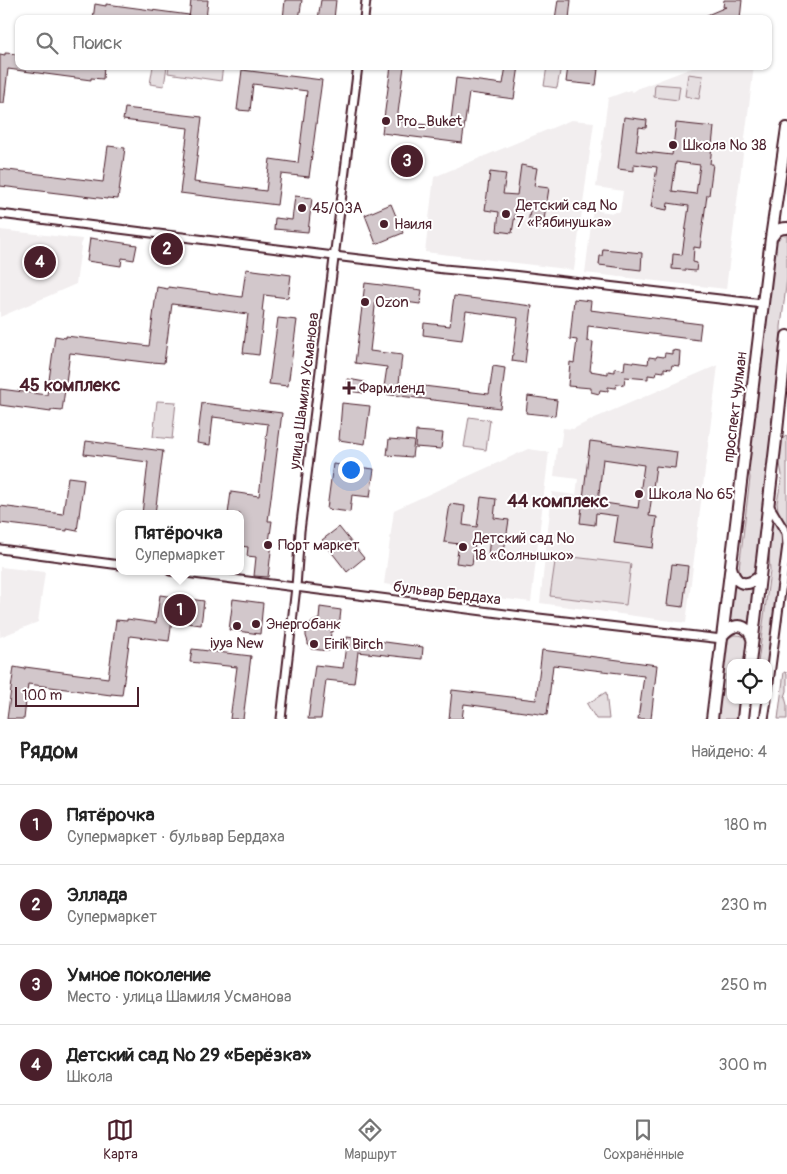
<!DOCTYPE html>
<html lang="ru">
<meta charset="utf-8">
<style>
:root{--surface:#fff;--page:#f6f6f6;--text:#222;--muted:#767676;--line:#e0e0e0;--accent:#4a1f2b}
body{margin:0;font-family:Pangolin,sans-serif;background:var(--page);color:var(--text)}
.controls{position:absolute;right:15px;bottom:15px;display:grid;overflow:hidden;border-radius:10px;box-shadow:0 1px 4px #0004}
.controls button{width:45px;height:45px;display:grid;place-items:center;padding:0;border:0;border-bottom:1px solid var(--line);background:var(--surface);color:var(--text);font:25px sans-serif}
.scale{position:absolute;left:15px;bottom:12px;width:124px;box-sizing:border-box;padding-left:5px;border:2px solid #4a1f2b;border-top:0;font-size:14px;line-height:18px;white-space:nowrap;color:#4a1f2b;-webkit-text-stroke:4px #fff;paint-order:stroke}
.you{position:absolute;left:350px;top:469px;width:18px;height:18px;margin:-12px;border:4px solid #fff;border-radius:50%;background:#1a73e8;box-shadow:0 0 0 8px #1a73e833}
.badge{display:grid;place-items:center;width:32px;height:32px;border-radius:50%;background:var(--accent);color:#fff;font-size:16px;font-weight:700}
.pin{position:absolute;translate:-50% -50%;border:2px solid #fff;box-shadow:0 1px 5px #0006}
.popup{position:absolute;left:116px;top:510px;width:128px;height:65px;box-sizing:border-box;display:grid;place-content:center;border-radius:10px;background:var(--surface);filter:drop-shadow(0 1px 4px #0005);font-size:16px;white-space:nowrap;color:var(--muted)}
.popup b{font-size:19px;color:var(--text)}
.popup::after{content:'';position:absolute;left:50%;top:100%;margin-left:-10px;border:10px solid transparent;border-top-color:var(--surface)}
.list{margin:0;padding:0;list-style:none}
h2{display:flex;justify-content:space-between;align-items:center;height:65px;margin:0;padding:0 20px;font-size:21px}
h2 small{font-size:16px;font-weight:400;color:var(--muted)}
.list li{display:grid;grid-template-columns:32px 1fr auto;gap:15px;align-items:center;box-sizing:border-box;height:80px;padding:0 20px;border-top:1px solid var(--line)}
.list b{display:block;font-size:19px;white-space:nowrap}
.list p{margin:0;font-size:16px;white-space:nowrap;color:var(--muted)}
.list em{font-size:16px;font-style:normal;color:var(--muted)}
.icon{flex:none;width:28px;height:28px;fill:none;stroke:currentColor;stroke-width:2;stroke-linecap:round;stroke-linejoin:round}
.map{position:relative;flex:none;width:787px;height:719px;overflow:hidden}
.search{position:absolute;background:var(--surface);box-shadow:0 1px 4px #0004;left:15px;right:15px;top:15px;height:55px;display:flex;align-items:center;gap:12px;box-sizing:border-box;padding:0 18px;border-radius:10px;color:var(--muted);font-size:19px}
.sheet{height:385px;background:var(--surface)}
nav{display:flex;justify-content:space-around;align-items:center;box-sizing:border-box;height:70px;border-top:1px solid var(--line);background:var(--surface);font-size:14px;color:var(--muted)}
nav a{display:grid;justify-items:center;gap:2px}
nav .on{color:var(--accent)}
.map>svg:first-child{display:block}
.built{fill:#f2eeef}
.green{fill:#e5dee0;stroke:#987e86}
.building{fill:#d2c7cb;stroke:#4a1f2b;fill-rule:evenodd}
.lines{fill:none;stroke-linecap:round;stroke-linejoin:round}
.minor-casing{stroke:#4a1f2b;stroke-width:11}
.secondary-casing{stroke:#4a1f2b;stroke-width:14}
.minor{stroke:#fff;stroke-width:7}
.secondary{stroke:#fff;stroke-width:10}
.poi-dot{fill:#4a1f2b;stroke:#fff;stroke-width:2}
.labels{text-anchor:middle;stroke-width:4;stroke-linejoin:round;paint-order:stroke}
.poi-label{font-size:15px;fill:#4a1f2b;stroke:#fff;text-anchor:start}
.street-label{font-size:15px;fill:#4a1f2b;stroke:#fff}
.quarter-label{font-size:18px;font-weight:bold;fill:#4a1f2b;stroke:#fff}
</style>
<div class="map">
<svg width="787" height="719" viewBox="0 0 787 719">
<rect width="100%" height="100%" fill="#fff"/>
<filter id="ink" filterUnits="userSpaceOnUse"><feTurbulence type="fractalNoise" baseFrequency=".02" numOctaves="2"/><feDisplacementMap in="SourceGraphic" scale="10" xChannelSelector="R" yChannelSelector="G"/><feConvolveMatrix kernelMatrix="1 2 1 2 8 2 1 2 1" color-interpolation-filters="sRGB"/></filter>
<g filter="url(#ink)">
<path class="built" d="M697,66H754L726,289L585,273L593,209H599V211L614,213V212H620L623,191L596,187L608,98L630,90L633,92L639,88Z
M571,120L594,122L574,270L425,252L434,177Z
M0,230L82,239L76,284L0,317Z
M718,365L686,623L540,603L552,492L576,495L578,479L554,476L557,448H560L563,428L573,429L595,418Z
M528,449L549,452L531,602L384,584L394,510Z
M0,567L45,572L38,622L0,637Z"/>
<path class="green" d="M153,66H167L164,86L150,84Z
M169,66H223L221,81L168,73Z
M547,66H561L557,88L544,86Z
M688,74L703,76L699,99L685,96Z
M655,84L680,86L678,100L654,97Z
M783,234H787V278L781,327V356L756,573L750,578C743,578 740,575 739,569L750,478L748,465L776,241L779,235Z
M157,401L176,402L172,439L153,437Z
M469,417L490,420L486,450L464,447Z
M786,436H787V527L778,514V510L777,503L782,475L779,458L781,440Z
M771,517L773,518L782,532L783,539L768,663H758L770,571L768,537Z
M556,555L631,564L626,605L550,596Z
M734,583C738,591 746,590 754,588L749,626C742,620 738,622 728,625Z
M734,635C739,635 745,635 747,641L744,663H731V700H739L737,719H717L726,642L730,637Z
M784,672L787,673V691L785,697L787,705V719H778Z
M606,692L609,719H596L587,704Z"/>
<path class="building" d="M191,0H208L206,19H189Z
M285,0H302L299,19H283Z
M321,0H336L334,19H318Z
M558,0H571L569,19H555Z
M724,0H742L740,19H698L726,7H723Z
M95,4L106,6V4L189,15V19H93Z
M5,53L19,54V66H104L103,79L91,78V80L8,69L4,103H0V54L5,55Z
M391,66H404L397,121L450,128L456,78L503,84L506,66H519L514,99L469,93L462,143L382,133Z
M568,66L598,69L596,85L566,82Z
M242,70L322,80L309,177L281,174L277,205L180,193L188,128L123,120L125,108L202,117L194,182L266,191L270,159L298,163L307,91L253,84L250,111L237,110Z
M624,117L647,120L646,128L639,127L636,151L672,155L676,123L714,127L710,164H713L709,195H707L700,248L694,247L693,262L697,263L696,271L672,269L673,254L682,255L689,206L668,203L667,210L651,207L657,167L634,164V171L618,169ZM676,162L700,165L696,194L672,191Z
M108,146L125,148L118,199L107,198V199L0,186V169L103,182Z
M398,154L419,157L417,169L404,167L394,174Z
M521,165L537,168L534,186L549,188L543,226L528,224L531,205L517,203L512,233L497,231L499,212L485,210L490,172L506,174L503,194L517,195Z
M295,196L312,198L308,232L274,229L275,218L292,220Z
M391,204L403,233L376,244L365,215Z
M90,238L137,245L134,260L122,258L121,266L87,261Z
M603,249L642,253L641,270L599,265L600,256H602Z
M246,269L291,275L288,298L264,295L262,311H264L259,355L243,353L248,314L172,304L164,363L152,362V363L70,353L62,411L51,410V412L0,405V389L47,395L55,336L66,338V336L149,346L157,287L168,289V287L242,297Z
M365,283L422,290L420,304L376,298L370,351L402,355L399,383L489,394L493,366L505,368L500,408L383,394L387,367L355,363Z
M454,296L532,306L525,363L512,361L518,318L466,311L462,340L423,335L424,323L450,326Z
M574,299L591,301L590,310L701,324L699,340L588,326L587,341L593,342L590,371L608,374V371L615,372V368L624,370L625,361L648,364L649,357L656,358L657,356L664,357L665,353L672,354V350L680,351L679,366L672,365L671,369L664,368V372L657,371L656,376L648,375V379L625,377L624,385L617,384L616,388L608,387V391L600,390L599,394L591,392V388L568,386L570,362L574,363L577,340L570,339Z
M278,318L297,320L288,386L269,384Z
M348,379L365,382L364,393L347,391Z
M528,396L557,400L555,416L526,413Z
M202,403L282,413L268,521H272L269,542L272,543L268,577L254,576L256,557L247,556L248,547L240,546V514H228L231,492L259,496L268,424L213,417L210,445L197,443Z
M342,403L370,406L365,444L339,440Z
M416,431L443,433L441,449L415,447Z
M389,439L414,441L412,457L387,455Z
M86,441L163,451L155,514H142L148,462L84,454Z
M590,441L677,452L675,468L656,466L649,516L657,517L653,548L614,543L618,516L596,513L595,525L580,523ZM603,459L644,465L638,508L598,502Z
M333,464L374,469L370,497L352,495L350,512L327,509Z
M68,477L84,479L77,531L67,529V531L0,523V506L63,514Z
M481,497L496,499L494,518L509,520L503,558L488,556L490,537L476,535L472,565L456,563L459,544L444,542L450,504L465,506L463,525L477,527Z
M339,527L364,558L347,572L322,540Z
M672,564L688,566L683,607L667,605Z
M160,595L204,601L201,625L172,621L169,641L130,636L122,695L111,694V695L28,684L24,719H7L14,667L25,669V667L108,678L116,620L127,621V619L156,623Z
M233,599L263,603L260,634L229,630Z
M320,607L341,610L339,627L334,626L333,632H331L329,651L311,649L312,645H308V642L306,636V632L309,629L311,623L314,621L319,619Z
M347,637L423,647L422,659L358,652L354,683L326,680L321,719H308L315,665L343,668Z
M192,649L251,656L243,719H230L237,667L190,662Z
M542,650L657,665L651,719H638L644,676L553,665L547,715L464,704L462,719H449L452,690L536,700Z"/>
<g class="lines">
<defs>
<path id="minor" d="M364,19L366,0
M0,214L334,256L444,269L512,275L763,304
M769,505L786,533L787,545
M0,549L120,565
M170,571L530,617L722,639
M768,690L787,545
M281,719L296,587L300,531L358,66
M764,719L767,700"/>
<path id="secondary" d="M771,238C776,231 778,228 787,228
M731,567C735,585 747,588 760,576
M722,636C728,628 740,621 748,631C749,631 752,638 752,639
M750,663L777,431L787,336
M712,719L771,238L787,128
M743,719L745,700"/>
</defs>
<use href="#minor" class="minor-casing"/>
<use href="#secondary" class="secondary-casing"/>
<use href="#minor" class="minor"/>
<use href="#secondary" class="secondary"/>
</g>
</g>
<g class="poi-dot">
<circle cx="386" cy="121" r="5"/>
<circle cx="673" cy="145" r="5"/>
<circle cx="302" cy="208" r="5"/>
<circle cx="506" cy="214" r="5"/>
<circle cx="384" cy="224" r="5"/>
<circle cx="365" cy="302" r="5"/>
<path d="M346.5 380.5h5v5h5v5h-5v5h-5v-5h-5v-5h5z"/>
<circle cx="639" cy="494" r="5"/>
<circle cx="268" cy="545" r="5"/>
<circle cx="463" cy="547" r="5"/>
<circle cx="256" cy="624" r="5"/>
<circle cx="237" cy="626" r="5"/>
<circle cx="314" cy="644" r="5"/>
</g>
<g class="labels">
<g class="poi-label">
<text x="396" y="126">Pro_Buket</text>
<text x="683" y="150">Школа № 38</text>
<text x="516" y="210">Детский сад №<tspan x="516" dy="17">7 «Рябинушка»</tspan></text>
<text x="312" y="213">45/03А</text>
<text x="394" y="229">Наиля</text>
<text x="375" y="307">Ozon</text>
<text x="359" y="393">Фармленд</text>
<text x="649" y="499">Школа № 65</text>
<text x="473" y="543">Детский сад №<tspan x="473" dy="17">18 «Солнышко»</tspan></text>
<text x="278" y="550">Порт маркет</text>
<text x="266" y="629">Энергобанк</text>
<text x="237" y="648" text-anchor="middle">iyya New</text>
<text x="324" y="649">Eirik Birch</text>
</g>
<g class="street-label">
<text transform="translate(304 391) rotate(-83)" y="5">улица Шамиля Усманова</text>
<text transform="translate(735 407) rotate(-83)" y="5">проспект Чулман</text>
<text transform="translate(447 593) rotate(7)" y="5">бульвар Бердаха</text>
</g>
<g class="quarter-label">
<text x="70" y="391">45 комплекс</text>
<text x="558" y="507">44 комплекс</text>
</g>
</g>
</svg>
<div class="controls">
<button><svg class="icon" aria-label="locate" viewBox="0 0 24 24"><circle cx="12" cy="12" r="6"/><path d="M12 2v4M12 18v4M2 12h4M18 12h4"/></svg></button>
</div>
<div class="scale">100 m</div>
<div class="you"></div>
<div class="pin badge" style="left:180px;top:610px">1</div>
<div class="popup"><b>Пятёрочка</b>Супермаркет</div>
<div class="pin badge" style="left:167px;top:249px">2</div>
<div class="pin badge" style="left:407px;top:161px">3</div>
<div class="pin badge" style="left:40px;top:262px">4</div>
<div class="search"><svg class="icon" aria-label="search" viewBox="0 0 24 24"><circle cx="10" cy="10" r="6"/><path d="M15 15l6 6"/></svg>Поиск</div>
</div>
<section class="sheet">
<h2>Рядом<small>Найдено: 4</small></h2>
<ul class="list">
<li><span class="badge">1</span><div><b>Пятёрочка</b><p>Супермаркет · бульвар Бердаха</p></div><em>180 m</em></li>
<li><span class="badge">2</span><div><b>Эллада</b><p>Супермаркет</p></div><em>230 m</em></li>
<li><span class="badge">3</span><div><b>Умное поколение</b><p>Место · улица Шамиля Усманова</p></div><em>250 m</em></li>
<li><span class="badge">4</span><div><b>Детский сад № 29 «Берёзка»</b><p>Школа</p></div><em>300 m</em></li>
</ul>
</section>
<nav>
<a class="on"><svg class="icon" aria-label="map" viewBox="0 0 24 24"><path d="M3 6l6-2 6 2 6-2v14l-6 2-6-2-6 2zM9 4v14M15 6v14"/></svg>Карта</a>
<a><svg class="icon" aria-label="directions" viewBox="0 0 24 24"><path d="M12 3l9 9-9 9-9-9zM9 14v-3h6M13 9l2 2-2 2"/></svg>Маршрут</a>
<a><svg class="icon" aria-label="saved" viewBox="0 0 24 24"><path d="M7 4h10v16l-5-4-5 4z"/></svg>Сохранённые</a>
</nav>
